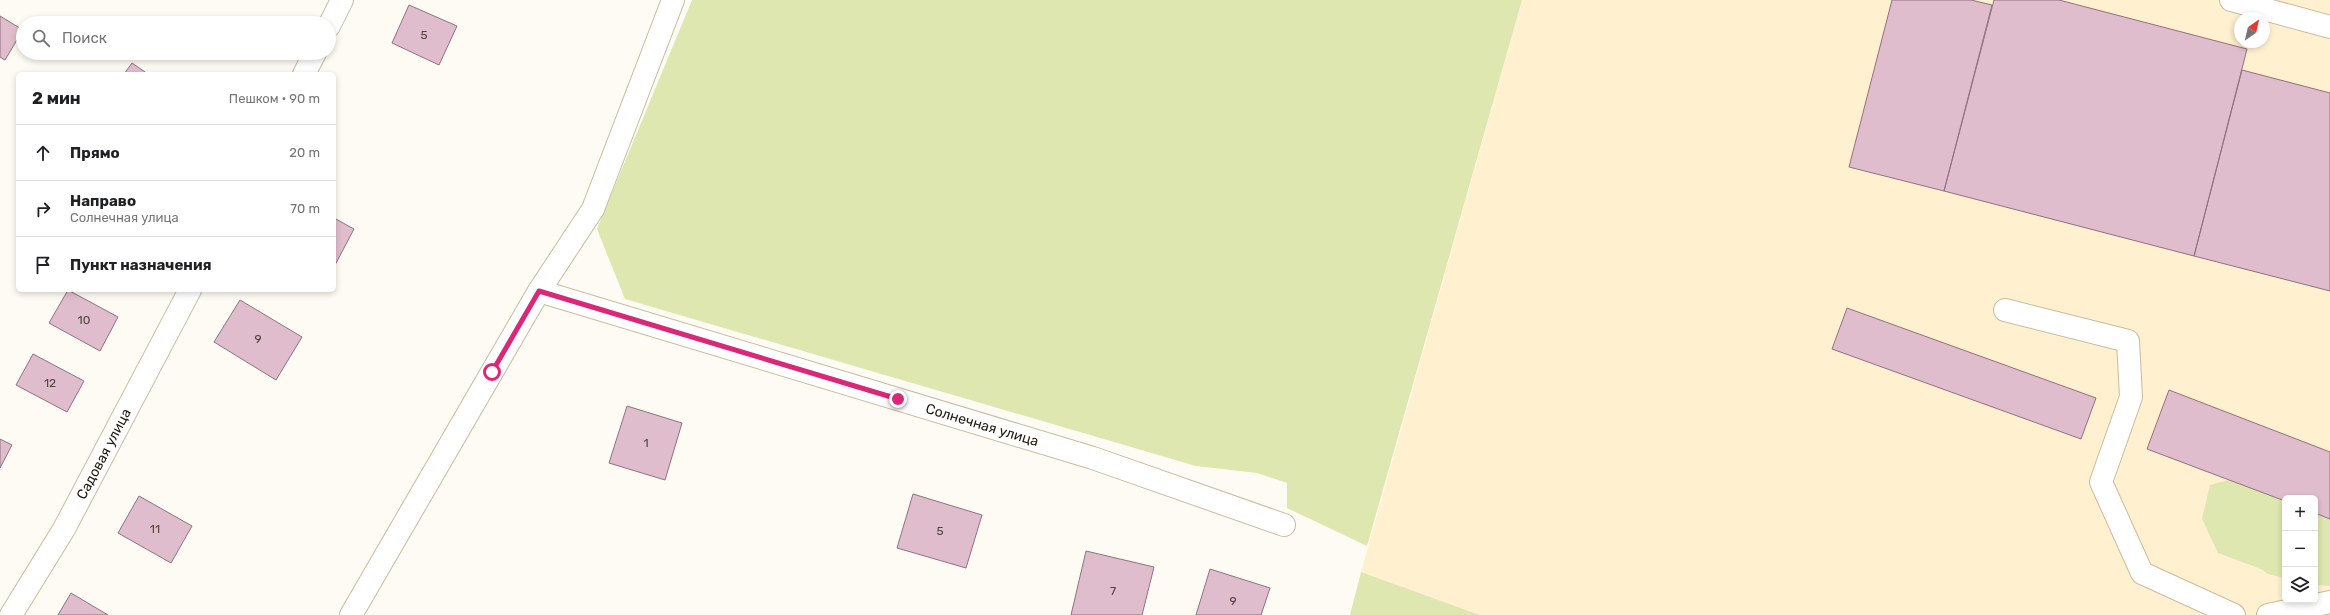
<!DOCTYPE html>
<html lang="ru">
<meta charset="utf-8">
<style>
:root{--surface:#fff;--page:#f2f2f2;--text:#202124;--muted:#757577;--line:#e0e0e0}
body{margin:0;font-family:Rubik,sans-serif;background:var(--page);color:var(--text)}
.controls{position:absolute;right:12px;bottom:12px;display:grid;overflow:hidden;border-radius:6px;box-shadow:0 2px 6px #0003}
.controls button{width:36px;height:36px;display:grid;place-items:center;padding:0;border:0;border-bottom:1px solid var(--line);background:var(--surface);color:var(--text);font:20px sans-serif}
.compass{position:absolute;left:2234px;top:12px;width:36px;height:36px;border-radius:50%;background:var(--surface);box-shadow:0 2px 6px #0003;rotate:34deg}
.stop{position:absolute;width:12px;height:12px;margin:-9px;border:3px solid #db2777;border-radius:50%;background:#fff}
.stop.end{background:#db2777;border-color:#fff;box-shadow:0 1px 4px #0008}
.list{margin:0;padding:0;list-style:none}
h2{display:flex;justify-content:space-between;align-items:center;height:52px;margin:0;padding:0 16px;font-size:17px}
h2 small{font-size:13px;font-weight:400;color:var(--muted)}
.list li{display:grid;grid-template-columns:26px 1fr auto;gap:12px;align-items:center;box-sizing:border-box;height:56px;padding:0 16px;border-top:1px solid var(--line)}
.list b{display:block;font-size:15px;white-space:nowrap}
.list p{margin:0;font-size:13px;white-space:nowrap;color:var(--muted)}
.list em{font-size:13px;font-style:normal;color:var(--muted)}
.icon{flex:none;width:22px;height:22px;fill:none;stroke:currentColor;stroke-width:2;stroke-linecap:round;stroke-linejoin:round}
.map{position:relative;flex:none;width:2330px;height:615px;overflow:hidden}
.search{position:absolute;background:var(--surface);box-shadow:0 2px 6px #0003;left:16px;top:16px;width:320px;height:44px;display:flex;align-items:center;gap:10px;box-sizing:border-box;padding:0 14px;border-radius:22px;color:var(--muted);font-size:15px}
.panel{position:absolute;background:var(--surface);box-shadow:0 2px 6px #0003;left:16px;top:72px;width:320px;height:220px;border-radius:6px}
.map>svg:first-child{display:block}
.built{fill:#fff0d0;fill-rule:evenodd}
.green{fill:#dee7af}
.building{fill:#e0bdcc;stroke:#91717f}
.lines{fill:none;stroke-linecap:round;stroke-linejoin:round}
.minor-casing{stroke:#cabb9c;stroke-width:24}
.minor{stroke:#fff;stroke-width:22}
.route{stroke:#db2777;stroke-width:5}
.labels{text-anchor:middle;stroke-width:3;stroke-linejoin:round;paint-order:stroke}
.number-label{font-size:12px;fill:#50433e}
.street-label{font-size:14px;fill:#201a0f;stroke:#fefbf4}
</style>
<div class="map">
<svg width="2330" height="615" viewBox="0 0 2330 615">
<rect width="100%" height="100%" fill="#fefbf4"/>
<path class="built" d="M1522,0H2330V615H1480L1361,572ZM2240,18H2264V42H2240ZM2285,498H2315V600H2285Z"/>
<path class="green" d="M692,0H1522L1367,546L1287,508V483L1257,473L1196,466L625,299L597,229Z
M2228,480L2285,498V578L2268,574L2261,569L2218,553L2202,519L2210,485Z
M2315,511L2330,519V586L2315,585Z
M1361,572L1480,615H1350Z"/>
<path class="building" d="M1892,0H1971L1992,5L1944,191L1849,167Z
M1994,0H2059L2247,49L2194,256L1944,191Z
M409,5L457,26L439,65L392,43Z
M0,16L23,30L5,60L0,57Z
M132,63L148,74H124Z
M2242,70L2330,93V291L2194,256Z
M334,218L354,229L334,267Z
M68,290L118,317L100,351L49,323Z
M240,300L302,337L276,380L214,342Z
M1847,308L2096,398L2081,439L1832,349Z
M33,354L84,381L67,412L16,385Z
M2169,390L2330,452V519L2315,513V498H2285V501L2147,449Z
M627,406L682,423L665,480L609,463Z
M0,439L12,445L0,468Z
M913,494L982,515L966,568L897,548Z
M139,496L192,526L171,563L118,533Z
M1086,551L1154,567L1142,615H1071Z
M1210,569L1270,588L1261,615H1196Z
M71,593L108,615H58Z"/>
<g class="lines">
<defs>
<g id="minor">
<path d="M2231,0L2330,27"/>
<path d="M329,26L342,0"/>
<path d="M304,74L315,53"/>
<path id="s1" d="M539,291L1093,458L1284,525"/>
<path d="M2005,310L2128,341L2131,397L2101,482L2142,573L2234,615"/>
<path id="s2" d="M11,615L64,529L190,290"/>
<path d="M351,615L539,291L593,209L673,0"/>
<path d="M2268,615L2330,602"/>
</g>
</defs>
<use href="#minor" class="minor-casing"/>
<use href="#minor" class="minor"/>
</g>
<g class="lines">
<path class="route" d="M492,372L539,291L898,399"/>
</g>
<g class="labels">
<g class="number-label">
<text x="424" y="39">5</text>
<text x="84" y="324">10</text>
<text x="258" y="343">9</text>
<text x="50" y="387">12</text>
<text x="646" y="447">1</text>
<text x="155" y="533">11</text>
<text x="940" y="535">5</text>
<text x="1113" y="595">7</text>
<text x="1233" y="605">9</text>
</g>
<g class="street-label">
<text dy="5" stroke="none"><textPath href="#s1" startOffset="463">Солнечная улица</textPath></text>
<text dy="5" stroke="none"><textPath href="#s2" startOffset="186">Садовая улица</textPath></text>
</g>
</g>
</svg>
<div class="controls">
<button>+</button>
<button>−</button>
<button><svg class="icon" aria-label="layers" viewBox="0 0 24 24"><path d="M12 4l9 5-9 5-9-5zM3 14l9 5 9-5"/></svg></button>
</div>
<svg class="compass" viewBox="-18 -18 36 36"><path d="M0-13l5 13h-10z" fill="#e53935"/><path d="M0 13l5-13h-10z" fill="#757577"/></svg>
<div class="stop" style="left:492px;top:372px"></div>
<div class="stop end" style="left:898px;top:399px"></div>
<div class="search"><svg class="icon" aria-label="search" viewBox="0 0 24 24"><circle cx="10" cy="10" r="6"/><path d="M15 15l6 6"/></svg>Поиск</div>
<section class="panel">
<h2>2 мин<small>Пешком · 90 m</small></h2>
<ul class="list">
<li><svg class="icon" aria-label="ahead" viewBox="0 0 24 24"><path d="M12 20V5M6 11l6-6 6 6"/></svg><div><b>Прямо</b></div><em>20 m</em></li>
<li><svg class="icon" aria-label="right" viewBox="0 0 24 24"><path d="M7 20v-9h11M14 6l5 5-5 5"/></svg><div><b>Направо</b><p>Солнечная улица</p></div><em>70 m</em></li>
<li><svg class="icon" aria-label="arrive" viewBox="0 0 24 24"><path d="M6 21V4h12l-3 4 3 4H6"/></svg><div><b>Пункт назначения</b></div></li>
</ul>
</section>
</div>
